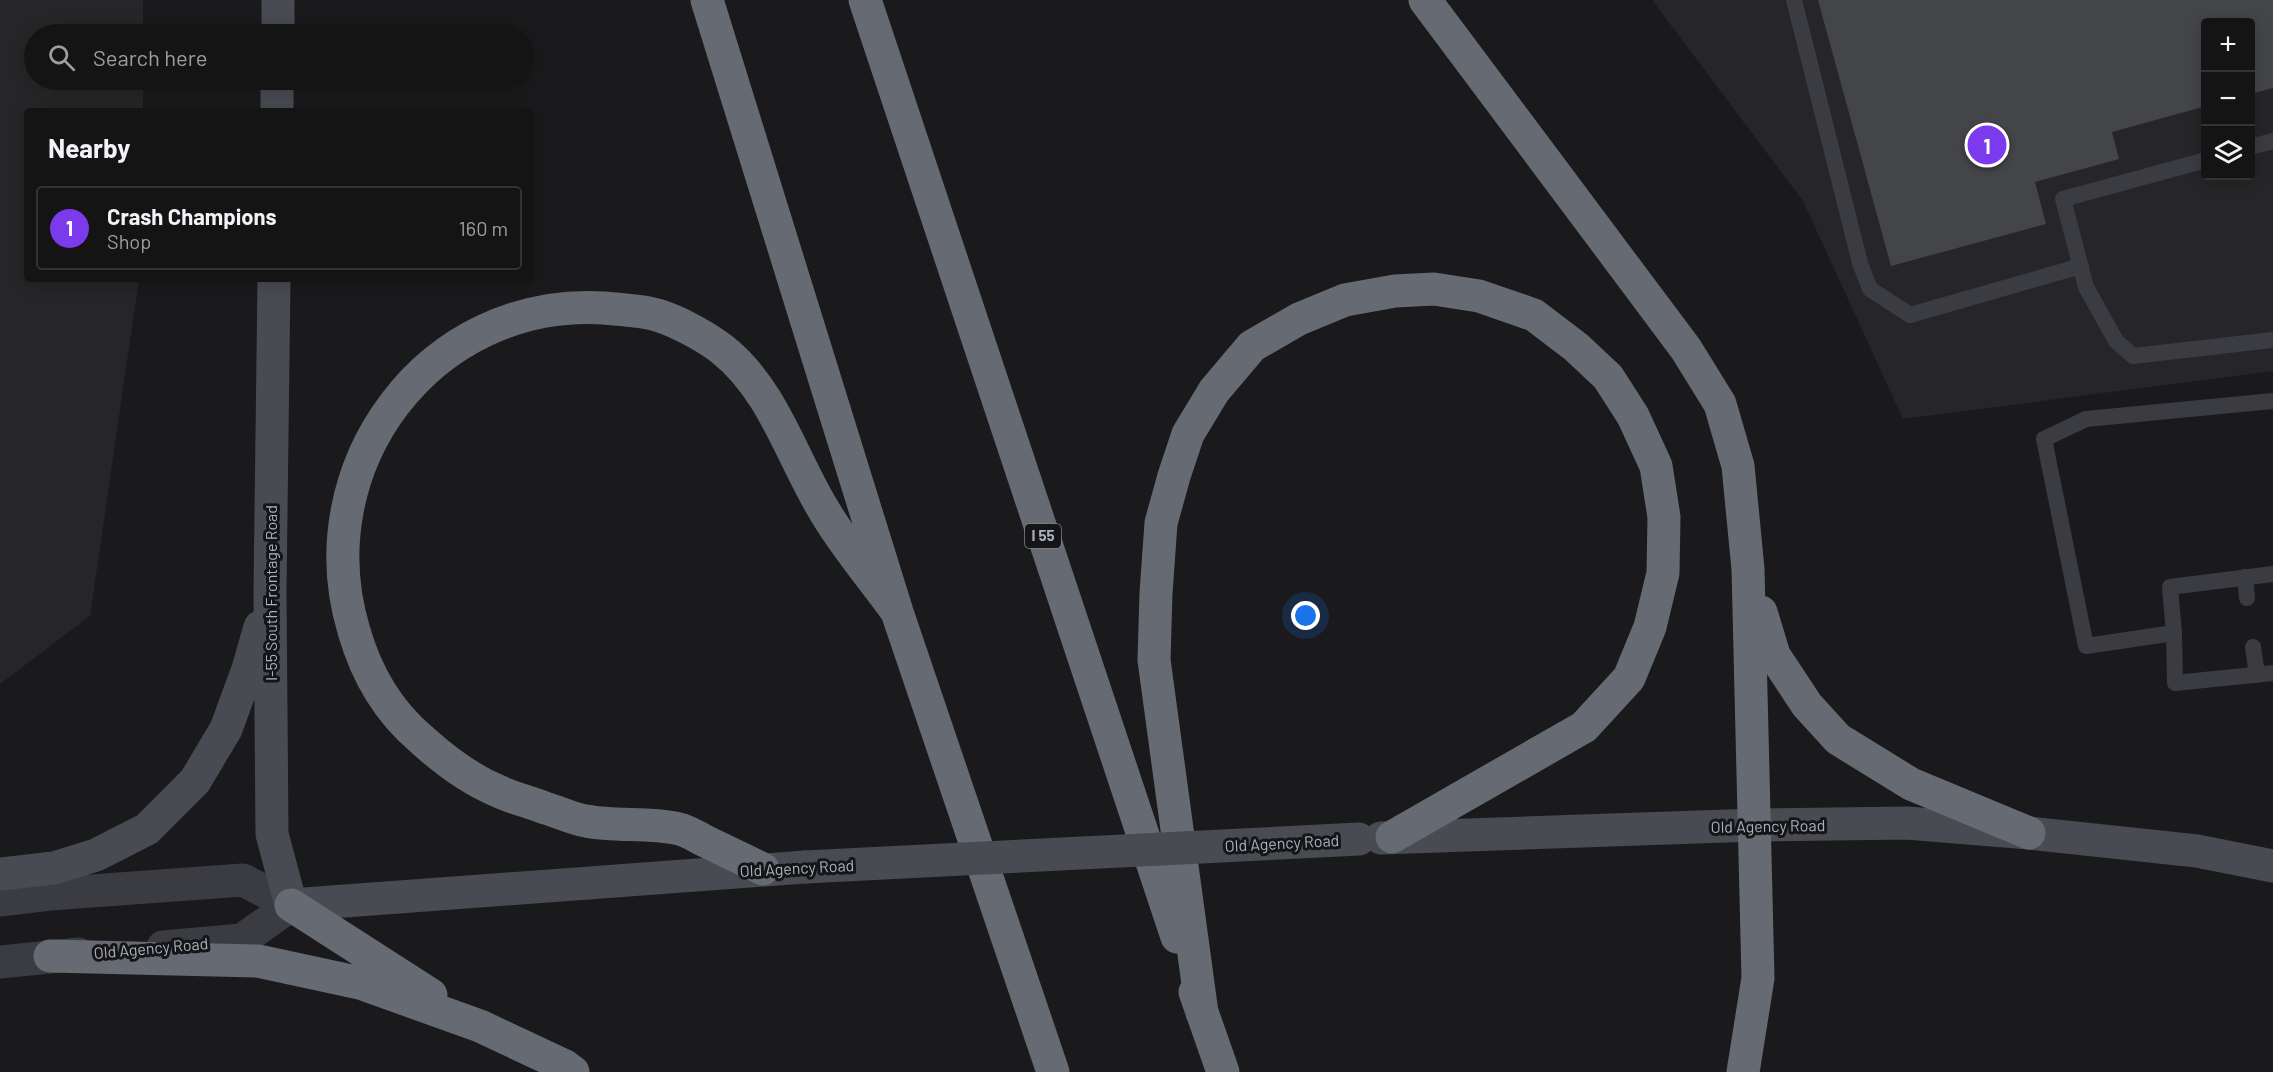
<!DOCTYPE html>
<meta charset="utf-8">
<style>
:root{--surface:#141415;--page:#1d1d1e;--text:#f1f3f6;--muted:#9d9ea0;--line:#333334;--accent:#7c3aed}
body{margin:0;font-family:Barlow,sans-serif;background:var(--page);color:var(--text)}
.controls{position:absolute;right:18px;top:18px;display:grid;overflow:hidden;border-radius:6px;box-shadow:0 3px 15px #0003}
.controls button{width:54px;height:54px;display:grid;place-items:center;padding:0;border:0;border-bottom:2px solid var(--line);background:var(--surface);color:var(--text);font:30px sans-serif}
.you{position:absolute;left:1306px;top:616px;width:21px;height:21px;margin:-15px;border:4px solid #fff;border-radius:50%;background:#1a73e8;box-shadow:0 0 0 9px #1a73e833}
.badge{display:grid;place-items:center;width:39px;height:39px;border-radius:50%;background:var(--accent);color:#fff;font-size:20px;font-weight:700}
.pin{position:absolute;translate:-50% -50%;border:3px solid #fff;box-shadow:0 2px 6px #0006}
.list{margin:0;padding:0;list-style:none}
h2{display:flex;justify-content:space-between;align-items:center;height:78px;margin:0;padding:0 24px;font-size:26px}
h2 small{font-size:20px;font-weight:400;color:var(--muted)}
.list li{display:grid;grid-template-columns:39px 1fr auto;gap:18px;align-items:center;box-sizing:border-box;height:84px;margin:0 12px 12px;padding:0 12px;border:2px solid var(--line);border-radius:6px}
.list b{display:block;font-size:22px;white-space:nowrap}
.list p{margin:0;font-size:20px;white-space:nowrap;color:var(--muted)}
.list em{font-size:20px;font-style:normal;color:var(--muted)}
.icon{flex:none;width:33px;height:33px;fill:none;stroke:currentColor;stroke-width:2;stroke-linecap:round;stroke-linejoin:round}
.map{position:relative;flex:none;width:2273px;height:1072px;overflow:hidden}
.search{position:absolute;background:var(--surface);box-shadow:0 3px 15px #0003;left:24px;top:24px;width:510px;height:66px;display:flex;align-items:center;gap:15px;box-sizing:border-box;padding:0 21px;border-radius:33px;color:var(--muted);font-size:22px}
.panel{position:absolute;background:var(--surface);box-shadow:0 3px 15px #0003;left:24px;top:108px;width:510px;height:174px;border-radius:6px}
.map>svg:first-child{display:block}
.built{fill:#262629;fill-rule:evenodd}
.building{fill:#444549}
.lines{fill:none;stroke-linecap:round;stroke-linejoin:round}
.service{stroke:#3a3c41;stroke-width:16}
.tertiary{stroke:#3a3c41;stroke-width:33}
.secondary{stroke:#484b52;stroke-width:33}
.motorway{stroke:#666a73;stroke-width:33}
.secondary-bridge{stroke:#484b52;stroke-width:33}
.labels{text-anchor:middle;stroke-width:6;stroke-linejoin:round;paint-order:stroke}
.shield{fill:#151517;stroke:#7e828a;stroke-width:1.5}
.shield-label{font-size:15px;font-weight:bold;fill:#abb1bc}
.street-label{font-size:16px;fill:#abb1bc;stroke:#151517}
</style>
<div class="map">
<svg width="2273" height="1072" viewBox="0 0 2273 1072">
<rect width="100%" height="100%" fill="#1a1a1c"/>
<path class="built" d="M0,0H143V34H34V80H143V111H27V279H139L90,616L0,684Z
M1652,0H2273V371L1903,419L1803,201ZM2206,22H2250V176H2206Z"/>
<path class="building" d="M1818,0H2273V88L2250,94V22H2206V106L2112,132L2119,159L2035,182L2046,224L1891,266Z"/>
<g class="lines">
<path class="service" d="M1794,0L1860,263L1870,289L1910,315L2081,266
M2250,147L2273,141
M2206,160L2063,199L2086,287L2116,341L2133,356L2273,340
M2273,401L2086,419L2044,439L2086,646L2174,633L2170,587L2273,574
M2245,577L2247,598
M2174,633L2175,683L2273,673
M2253,647L2257,675"/>
<path class="tertiary" d="M0,900L50,894L243,880L291,905L242,940L163,947
M0,962L79,954"/>
<path class="secondary" d="M278,34V0
M277,111V80
M274,279L270,591L272,834L291,905L805,867
M1381,838L1756,825L1907,823L2029,833L2197,851L2273,866
M0,874L54,868L96,855L147,829L195,781L226,729L248,669L260,627"/>
<path class="motorway" d="M707,0L897,612L1053,1072
M865,0L1177,937
M1425,0L1686,349L1720,404L1738,466L1748,569L1758,978L1743,1072
M1761,612L1774,655L1807,705L1838,739L1911,784L2029,833
M763,869C744,860 724,850 705,841C697,837 688,831 679,829C649,822 616,827 586,821C573,819 559,812 545,808C530,802 513,798 498,791C469,779 444,760 421,739C388,711 366,673 354,631C304,467 429,297 604,308C622,310 642,310 660,316C679,322 708,338 723,350C772,389 791,455 822,507C843,544 872,577 897,612
M291,905L431,995
M50,956L258,961L360,983L480,1026L565,1066L573,1072
M1195,992L1223,1072
M1202,1013L1154,660L1156,593L1161,523L1174,476L1188,434L1214,391L1252,346L1299,319L1345,300L1395,291L1434,289L1479,296L1534,315L1576,347L1608,377L1633,416L1656,466L1664,517L1663,573L1650,627L1629,678L1584,727L1392,837"/>
<path class="secondary-bridge" d="M805,867L1359,839"/>
</g>
<g class="labels">
<rect class="shield" x="1025" y="524" width="36" height="24" rx="4.5"/>
<g class="shield-label">
<text x="1043" y="541">I 55</text>
</g>
<g class="street-label">
<text transform="translate(271 593) rotate(-90)" y="6">I-55 South Frontage Road</text>
<text transform="translate(1768 826) rotate(-1)" y="6">Old Agency Road</text>
<text transform="translate(1282 843) rotate(-3)" y="6">Old Agency Road</text>
<text transform="translate(797 868) rotate(-3)" y="6">Old Agency Road</text>
<text transform="translate(151 948) rotate(-5)" y="6">Old Agency Road</text>
</g>
</g>
</svg>
<div class="controls">
<button>+</button>
<button>−</button>
<button><svg class="icon" aria-label="layers" viewBox="0 0 24 24"><path d="M12 4l9 5-9 5-9-5zM3 14l9 5 9-5"/></svg></button>
</div>
<div class="you"></div>
<div class="pin badge" style="left:1987px;top:145px">1</div>
<div class="search"><svg class="icon" aria-label="search" viewBox="0 0 24 24"><circle cx="10" cy="10" r="6"/><path d="M15 15l6 6"/></svg>Search here</div>
<section class="panel">
<h2>Nearby<small></small></h2>
<ul class="list">
<li><span class="badge">1</span><div><b>Crash Champions</b><p>Shop</p></div><em>160 m</em></li>
</ul>
</section>
</div>
